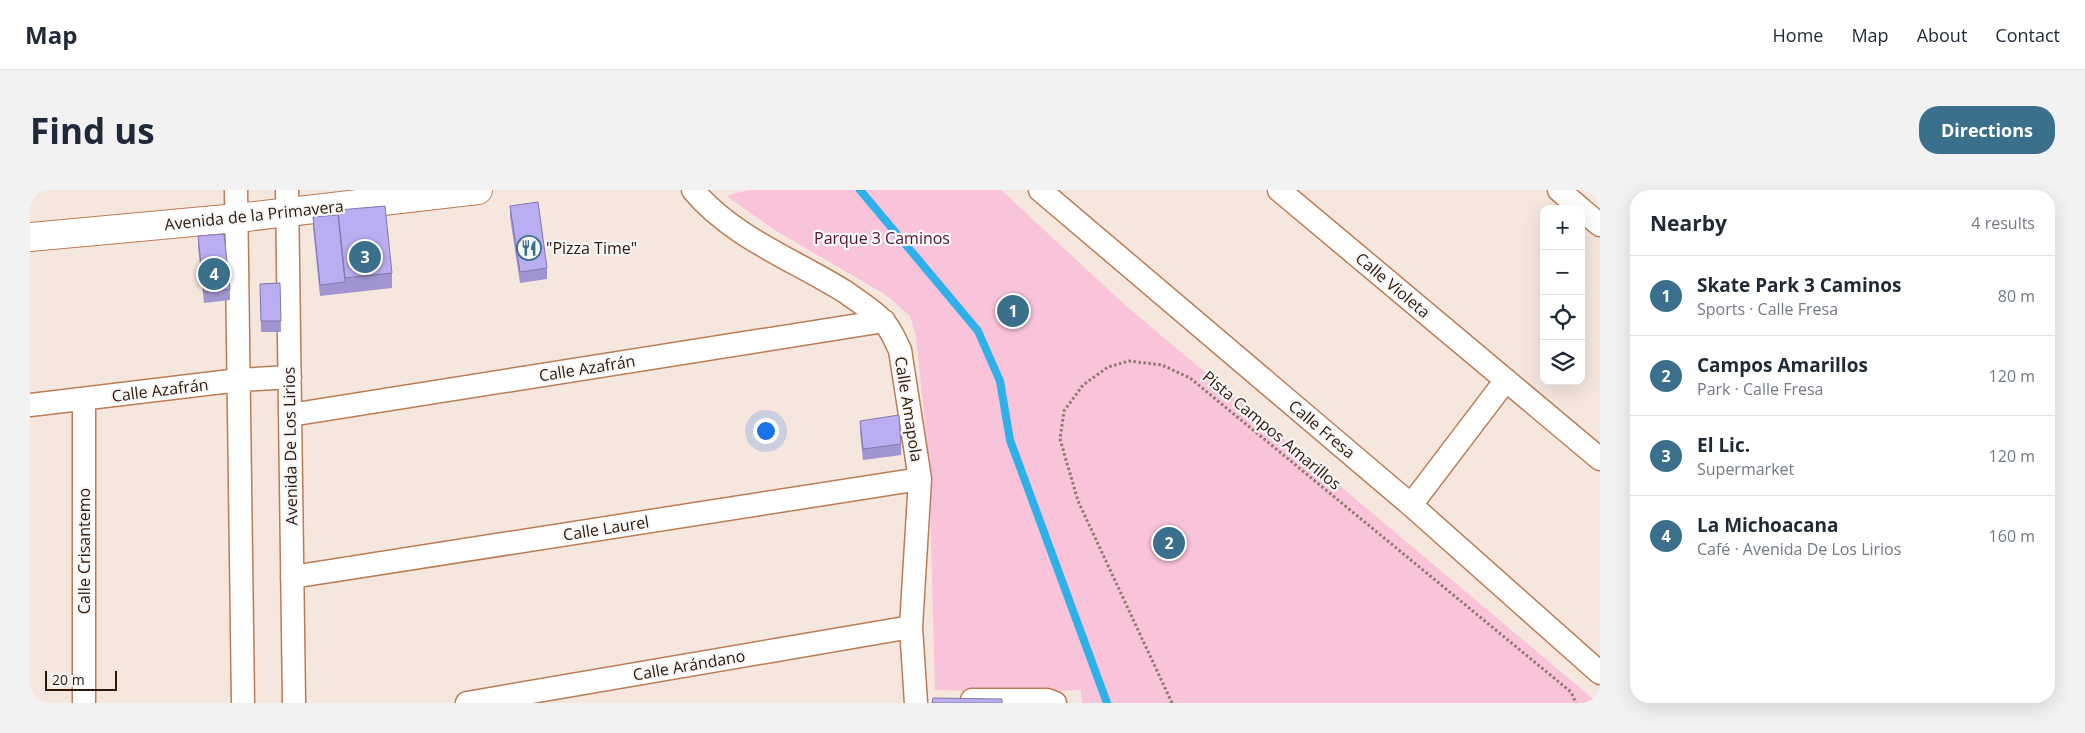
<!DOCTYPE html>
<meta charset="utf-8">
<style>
:root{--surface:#fff;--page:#f2f2f3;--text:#1f2937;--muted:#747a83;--line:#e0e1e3;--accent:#3a708b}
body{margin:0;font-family:"Open Sans",sans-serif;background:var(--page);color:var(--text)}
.controls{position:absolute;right:15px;top:15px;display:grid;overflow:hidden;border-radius:10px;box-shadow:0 5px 20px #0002}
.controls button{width:45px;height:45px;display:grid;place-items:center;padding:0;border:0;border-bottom:1px solid var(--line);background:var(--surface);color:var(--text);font:25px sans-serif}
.scale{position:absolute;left:15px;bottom:12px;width:72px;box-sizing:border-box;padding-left:5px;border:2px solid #311707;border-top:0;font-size:14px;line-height:18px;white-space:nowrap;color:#311707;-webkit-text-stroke:4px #f7f7f7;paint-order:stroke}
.you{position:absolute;left:735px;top:240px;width:18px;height:18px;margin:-12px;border:4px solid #fff;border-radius:50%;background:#1a73e8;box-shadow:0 0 0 8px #1a73e833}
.badge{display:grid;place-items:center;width:32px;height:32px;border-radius:50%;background:var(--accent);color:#fff;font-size:16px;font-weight:700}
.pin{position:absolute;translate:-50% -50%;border:2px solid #fff;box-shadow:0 1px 5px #0006}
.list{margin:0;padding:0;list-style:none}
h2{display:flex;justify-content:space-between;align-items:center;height:65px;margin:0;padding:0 20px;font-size:21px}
h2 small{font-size:16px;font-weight:400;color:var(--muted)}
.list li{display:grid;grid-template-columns:32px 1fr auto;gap:15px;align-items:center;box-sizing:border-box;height:80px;padding:0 20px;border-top:1px solid var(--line)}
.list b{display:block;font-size:19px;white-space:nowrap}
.list p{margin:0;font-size:16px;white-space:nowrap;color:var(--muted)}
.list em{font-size:16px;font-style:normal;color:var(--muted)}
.icon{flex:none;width:28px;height:28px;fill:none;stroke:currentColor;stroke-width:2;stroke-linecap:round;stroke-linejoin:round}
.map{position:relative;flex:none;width:1570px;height:513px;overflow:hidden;border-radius:20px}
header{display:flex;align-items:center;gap:30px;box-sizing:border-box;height:70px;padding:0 25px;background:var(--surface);border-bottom:1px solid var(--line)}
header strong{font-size:24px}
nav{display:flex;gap:28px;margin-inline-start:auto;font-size:18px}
.intro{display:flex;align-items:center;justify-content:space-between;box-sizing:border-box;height:120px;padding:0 30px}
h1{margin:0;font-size:35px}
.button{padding:12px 22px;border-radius:20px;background:var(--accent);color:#fff;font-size:18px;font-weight:700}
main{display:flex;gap:30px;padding:0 30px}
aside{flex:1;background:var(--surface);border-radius:20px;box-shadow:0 5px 20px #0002}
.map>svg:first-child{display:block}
.green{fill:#f9c3d9}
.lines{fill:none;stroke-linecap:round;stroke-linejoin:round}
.stream{stroke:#2eb0e8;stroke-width:8}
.minor-casing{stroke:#bc7c53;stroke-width:25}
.tertiary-casing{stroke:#bc7c53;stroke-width:30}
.path{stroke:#8f7a6e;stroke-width:3;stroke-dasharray:2.5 2.5;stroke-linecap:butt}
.minor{stroke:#fff;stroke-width:22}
.tertiary{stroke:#fff;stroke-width:28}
.wall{fill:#a095d0}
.building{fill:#baadf2;stroke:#8279a9}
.labels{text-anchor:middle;stroke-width:4.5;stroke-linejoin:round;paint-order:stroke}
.street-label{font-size:16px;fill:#311707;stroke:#f7f7f7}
.park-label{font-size:16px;fill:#511333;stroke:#f7f7f7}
.poi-label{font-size:16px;fill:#311707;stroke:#f7f7f7;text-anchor:start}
</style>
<header>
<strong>Map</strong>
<nav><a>Home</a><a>Map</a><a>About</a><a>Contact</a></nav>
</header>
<div class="intro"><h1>Find us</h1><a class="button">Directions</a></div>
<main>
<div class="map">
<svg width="1570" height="513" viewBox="0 0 1570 513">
<rect width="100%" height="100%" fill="#f5e6de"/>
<path class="green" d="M718,0H971L1096,116L1568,513H1052L1051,500L979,502L905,500L899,275L886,146L880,126L856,105L743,39L697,6Z"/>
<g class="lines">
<path class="stream" d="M830,0L948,141L970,191L980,250L1077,513"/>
<defs>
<path id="minor" d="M206,0L213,513
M257,0L264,513
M663,0C703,48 765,70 817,103C829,112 843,120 853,131C861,139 865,150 870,160L890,289L881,437L886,513
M1010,0L1381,315L1570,483
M1249,0L1570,269
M1529,0L1551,19
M1551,19L1570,35
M54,209V513
M0,215L209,190L260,187
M260,225L854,131
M1381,315L1476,190
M262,387L890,289
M942,510H1017L1025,513
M437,513L881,437"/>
<path id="tertiary" d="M0,47L207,28L448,0"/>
</defs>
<use href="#minor" class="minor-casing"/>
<use href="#tertiary" class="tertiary-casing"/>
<path class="path" d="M1142,513L1048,311L1030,249L1034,221L1053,195L1078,177L1099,171L1132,175L1160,188L1541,502L1546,513"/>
<use href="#minor" class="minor"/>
<use href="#tertiary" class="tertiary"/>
</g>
<path class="wall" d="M480,16L517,78V89L490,93L480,27Z
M283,27L362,83V98L290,106L283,38Z
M168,46L200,99V110L174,113L168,57Z
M250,93L251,142H231L230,94Z
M830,231L871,254V265L833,270L830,242Z"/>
<path class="building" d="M508,12L517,78L490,82L480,16Z
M355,16L362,83L315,88L308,20Z
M308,25L315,92L290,95L283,27Z
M194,44L200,99L174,102L168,46Z
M250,93L251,131H231L230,94Z
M869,225L871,254L833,259L830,231Z
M903,508L972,509V513H902Z"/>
<defs>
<symbol id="restaurant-ring" viewBox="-11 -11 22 22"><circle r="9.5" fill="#f7f7f7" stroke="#3a708b" stroke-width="1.5"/><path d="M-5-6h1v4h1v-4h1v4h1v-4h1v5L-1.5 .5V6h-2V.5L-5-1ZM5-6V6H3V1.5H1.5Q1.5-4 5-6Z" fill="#3a708b"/></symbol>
</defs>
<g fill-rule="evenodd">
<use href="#restaurant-ring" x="485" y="44" width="28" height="28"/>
</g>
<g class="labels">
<g class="street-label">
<text transform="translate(224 25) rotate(-6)" y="6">Avenida de la Primavera</text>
<text transform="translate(1363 95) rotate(40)" y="6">Calle Violeta</text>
<text transform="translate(557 178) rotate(-9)" y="6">Calle Azafrán</text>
<text transform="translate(130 200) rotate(-7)" y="6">Calle Azafrán</text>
<text transform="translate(879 219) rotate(81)" y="6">Calle Amapola</text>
<text transform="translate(1292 239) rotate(40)" y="6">Calle Fresa</text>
<text transform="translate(1242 240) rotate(40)" y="6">Pista Campos Amarillos</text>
<text transform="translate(260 256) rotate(-91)" y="6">Avenida De Los Lirios</text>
<text transform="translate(576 338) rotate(-9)" y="6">Calle Laurel</text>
<text transform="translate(54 361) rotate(-90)" y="6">Calle Crisantemo</text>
<text transform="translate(659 475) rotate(-10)" y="6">Calle Arándano</text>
</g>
<g class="park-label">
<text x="852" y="54">Parque 3 Caminos</text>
</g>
<g class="poi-label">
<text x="516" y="64">"Pizza Time"</text>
</g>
</g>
</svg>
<div class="controls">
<button>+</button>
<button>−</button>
<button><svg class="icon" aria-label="locate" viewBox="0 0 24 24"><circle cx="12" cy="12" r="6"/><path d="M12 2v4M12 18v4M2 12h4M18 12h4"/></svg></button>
<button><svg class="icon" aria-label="layers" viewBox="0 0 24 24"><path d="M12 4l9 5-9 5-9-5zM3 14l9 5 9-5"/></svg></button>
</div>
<div class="scale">20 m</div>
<div class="you"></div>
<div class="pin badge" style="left:983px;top:121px">1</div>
<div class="pin badge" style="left:1139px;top:353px">2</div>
<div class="pin badge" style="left:335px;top:67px">3</div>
<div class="pin badge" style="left:184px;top:84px">4</div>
</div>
<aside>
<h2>Nearby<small>4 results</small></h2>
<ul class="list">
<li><span class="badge">1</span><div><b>Skate Park 3 Caminos</b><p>Sports · Calle Fresa</p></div><em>80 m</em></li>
<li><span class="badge">2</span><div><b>Campos Amarillos</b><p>Park · Calle Fresa</p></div><em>120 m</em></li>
<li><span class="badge">3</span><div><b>El Lic.</b><p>Supermarket</p></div><em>120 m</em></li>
<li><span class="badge">4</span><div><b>La Michoacana</b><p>Café · Avenida De Los Lirios</p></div><em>160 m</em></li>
</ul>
</aside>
</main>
